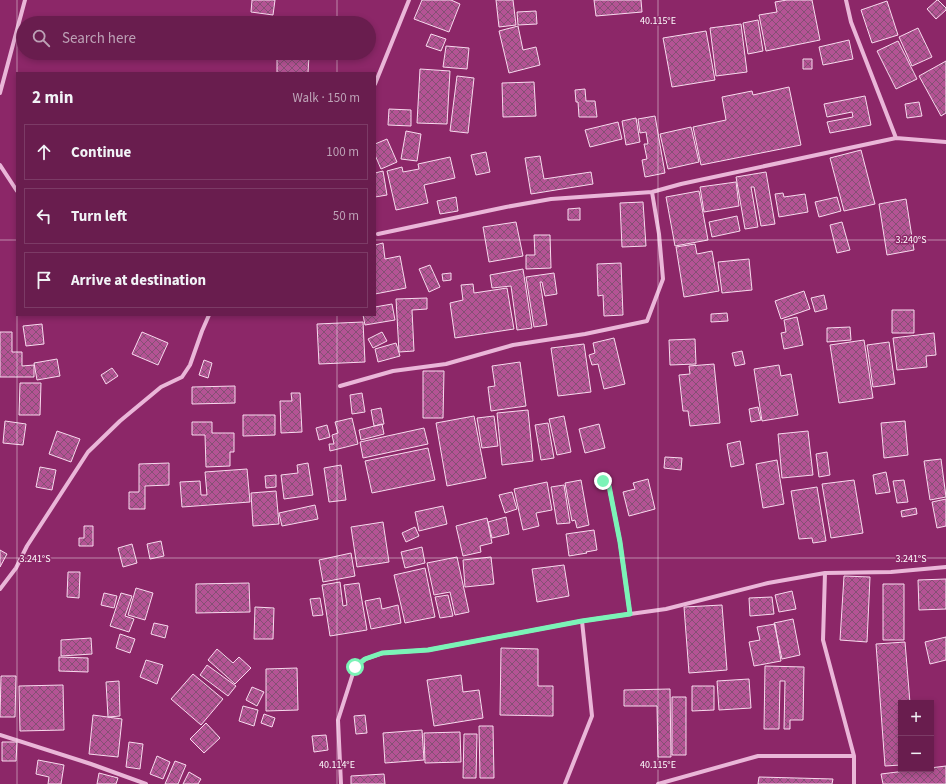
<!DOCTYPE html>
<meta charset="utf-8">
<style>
:root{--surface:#691d4e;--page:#6e2655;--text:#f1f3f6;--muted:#bda2b6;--line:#7c3b66}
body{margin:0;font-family:"Source Sans 3",sans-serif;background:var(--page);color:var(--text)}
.controls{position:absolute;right:12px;bottom:12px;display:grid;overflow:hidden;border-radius:0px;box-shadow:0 2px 6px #0003}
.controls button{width:36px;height:36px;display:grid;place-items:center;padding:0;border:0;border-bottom:1px solid var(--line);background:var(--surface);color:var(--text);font:20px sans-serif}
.stop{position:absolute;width:12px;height:12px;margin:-9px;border:3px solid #7bf3b7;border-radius:50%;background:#fff}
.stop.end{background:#7bf3b7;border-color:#fff;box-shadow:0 1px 4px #0008}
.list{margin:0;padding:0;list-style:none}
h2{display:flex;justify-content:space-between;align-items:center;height:52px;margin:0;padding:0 16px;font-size:17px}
h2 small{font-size:13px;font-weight:400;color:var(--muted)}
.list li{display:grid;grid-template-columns:26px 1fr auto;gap:12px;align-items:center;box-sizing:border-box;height:56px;margin:0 8px 8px;padding:0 8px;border:1px solid var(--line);border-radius:0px}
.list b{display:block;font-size:15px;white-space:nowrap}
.list em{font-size:13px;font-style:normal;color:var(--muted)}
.icon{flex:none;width:22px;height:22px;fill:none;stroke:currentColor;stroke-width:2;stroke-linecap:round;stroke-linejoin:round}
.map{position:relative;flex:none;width:946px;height:784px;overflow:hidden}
.search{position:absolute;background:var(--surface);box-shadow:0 2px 6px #0003;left:16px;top:16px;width:360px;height:44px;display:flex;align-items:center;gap:10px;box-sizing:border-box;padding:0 14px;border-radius:22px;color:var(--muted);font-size:15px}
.panel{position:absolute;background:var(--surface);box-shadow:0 2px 6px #0003;left:16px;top:72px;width:360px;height:244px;border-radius:0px}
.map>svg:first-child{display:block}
.building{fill:url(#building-cross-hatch);stroke:#f8daee}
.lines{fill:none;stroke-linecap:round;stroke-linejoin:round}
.street{stroke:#eab6d8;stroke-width:4}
.route{stroke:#7bf3b7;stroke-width:5}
.ticks{fill:none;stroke:#fff;stroke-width:1;stroke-opacity:0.45}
.ticks-label{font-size:10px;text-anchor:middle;fill:#fff;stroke:#8c2768;stroke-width:3;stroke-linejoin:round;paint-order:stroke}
</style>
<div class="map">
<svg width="946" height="784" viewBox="0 0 946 784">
<defs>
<pattern id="building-cross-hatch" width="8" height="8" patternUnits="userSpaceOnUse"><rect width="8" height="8" fill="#b45394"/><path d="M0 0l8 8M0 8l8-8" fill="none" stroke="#855074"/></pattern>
</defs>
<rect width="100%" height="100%" fill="#8c2768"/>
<path class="building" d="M252,0H275L273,15L251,12Z
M422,0H451L460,4L449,32L414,19Z
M496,0H513L516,25L499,27Z
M594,0H641L642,12L596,16Z
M787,0H812L820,40L766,51L759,15L777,12L775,2Z
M937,0H938L946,8V10L936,19L927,9Z
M887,1L898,35L872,43L861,10Z
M536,11L537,24L518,25L517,12Z
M758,20L763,51L748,54L743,23Z
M741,24L747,72L716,76L710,28Z
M518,26L523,50L536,47L540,65L509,73L499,31Z
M918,28L932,57L912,66L899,37Z
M706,31L715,80L672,87L663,38Z
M431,34L446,39L441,51L426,46Z
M849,40L853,59L823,65L819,47Z
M898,41L917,79L896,89L877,51Z
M446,46L469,48L467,69L443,67Z
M264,53H273V59H264Z
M277,54L309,56L308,73H277Z
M803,59H812V69H803Z
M946,61V113L941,116L919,76Z
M420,69L450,71L447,124L417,123Z
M457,76L474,78L468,133L450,131Z
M534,82L536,116L503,117L502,83Z
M789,87L801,145L701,165L693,127L726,120L722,97L752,91L753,95Z
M585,89L586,101H595L597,117H579L578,102H576L575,90Z
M865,96L871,125L830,133L827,122L853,117L852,112L827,117L824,104Z
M919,102L922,116L907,118L905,104Z
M389,109L411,110V126L388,125Z
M655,116L665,173L645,177L642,160L647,159L644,144H648L646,132L640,133L638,119Z
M636,118L640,142L626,145L622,121Z
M618,122L622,139L590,147L585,130Z
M691,127L699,162L668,169L660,134Z
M406,131L421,134L417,161L401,159Z
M387,139L397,162L381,169L375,155V144Z
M861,150L875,204L844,211L830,158Z
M486,152L490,172L476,175L471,155Z
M540,156L544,179L591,172L593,184L531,194L525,158Z
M450,157L455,178L424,185L428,203L396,210L387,171L402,167L403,172L419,169L418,164Z
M383,171L387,195L375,197V173Z
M766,172L775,224L761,226L754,187H751L758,227L745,229L736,177Z
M736,182L739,206L704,212L700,187Z
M699,191L708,240L675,246L666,197Z
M783,193L784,197L805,194L808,212L779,217L775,194Z
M456,197L458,211L440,214L437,201Z
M837,197L841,211L819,217L815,202Z
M906,199L914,250L887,255L879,204Z
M643,202L646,246L622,247L620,203Z
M580,208V220H568V209Z
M737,216L740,231L712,237L709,222Z
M516,222L523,256L489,262L483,227Z
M842,222L850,250L837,253L830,225Z
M534,235H550L551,268L526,269V255H535Z
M383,243L385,259L400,256L406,288L375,294V245Z
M695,244L697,254L712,251L719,291L684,297L676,247Z
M749,259L752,290L722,293L718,262Z
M621,263L623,315L604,316L603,295L598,296L597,264Z
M430,265L440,287L429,292L419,269Z
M523,269L532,328L517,330L511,286L492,288L490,275Z
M451,273V280L443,281L442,274Z
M554,273L557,294L545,296L542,282H540L547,325L534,327L526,277Z
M473,284L474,293L507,288L514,329L455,338L450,303L463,300L461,285Z
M804,291L810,309L781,319L775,301Z
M824,295L827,309L815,312L811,298Z
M427,298V309L412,310L414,351L399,352L396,299Z
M392,304L395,320L365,325L363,315H375V307Z
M892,310H914V333H892Z
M727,313L728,321L711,322V314Z
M797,317L803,345L784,349L781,333L786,332L784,320Z
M363,322L365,362L319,364L317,324Z
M42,324L44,344L26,346L23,326Z
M850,327L851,340L827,342V328Z
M0,332H12V352H22V366L34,365V377H0Z
M142,332L168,343L158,365L132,354Z
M382,332L387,341L373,348L368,339Z
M934,333L936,355L926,356L927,367L897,370L893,338Z
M614,338L625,384L604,389L598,364L592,365L589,355L595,353L593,343Z
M695,339L696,364L670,365L669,340Z
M864,340L873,398L839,403L830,345Z
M889,342L895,384L873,387L867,345Z
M396,343L400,356L378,362L375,349Z
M584,344L591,392L558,396L551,348Z
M742,351L745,364L735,366L732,353Z
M57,359L60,376L37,380L34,363Z
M204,360L212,363L208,378L199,375Z
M520,362L526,406L491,411L488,387L495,386L492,366Z
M714,364L720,423L690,426L688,411H683L679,375L690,374L689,366Z
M779,365L781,376L791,374L798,415L762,421L754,369Z
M112,368L118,376L106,384L101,375Z
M423,371H444L443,418H423Z
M20,383H41L40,415H19Z
M235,386V403L192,404V387Z
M291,393H300L302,432L281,433L280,401H292Z
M362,393L365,412L352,414L350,395Z
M758,407L761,420L751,422L749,409Z
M381,408L384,424L374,426L371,410Z
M528,410L533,461L502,465L497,413Z
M243,415H275V435L243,436Z
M474,416L486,478L447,486L436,423Z
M494,416L498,446L482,448L477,418Z
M564,416L571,452L557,455L549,419Z
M352,418L358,444L330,451L329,444H334L332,435L338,433L335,422Z
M5,421L26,424L23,445L3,443Z
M905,421L908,455L884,458L881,423Z
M192,422H212V433H234V452H230V466L206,467L205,435H192Z
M548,423L554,458L541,460L535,425Z
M382,424L384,434L361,440L359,430Z
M599,424L605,448L585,453L579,429Z
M327,425L330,437L319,440L316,428Z
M424,428L428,444L363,458L360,442Z
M57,431L80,439L71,462L49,454Z
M808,431L813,475L782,478L778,434Z
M740,441L744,464L731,467L727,444Z
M428,448L435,480L372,493L365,461Z
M827,452L830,475L819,477L816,454Z
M665,457L682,458L681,470L664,468Z
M941,459L946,497L930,500L924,461Z
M777,460L784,504L763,508L756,464Z
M169,463V485L145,486V509H129V492H139V464Z
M308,463L313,495L284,499L281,475L298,473L297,465Z
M341,465L346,500L329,502L324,468Z
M40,467L56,470L52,490L36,487Z
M247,469L250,502L182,507L180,482L200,481L201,495H207L205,472Z
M886,472L890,492L876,494L873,475Z
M276,475V487L266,488L265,476Z
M648,479L655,509L629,516L623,492L635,489L633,483Z
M581,480L589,525L577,528L575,520L572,521L565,483Z
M854,480L863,533L831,538L822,484Z
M904,480L908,502L897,503L893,481Z
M547,482L552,510L536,513L539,526L523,530L514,489Z
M564,485L570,523L557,524L551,487Z
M817,487L826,541L813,543L812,538L799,539L791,491Z
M276,491L279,524L253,526L251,493Z
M512,492L517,509L505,513L499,495Z
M946,499V526L937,528L932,502Z
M315,505L318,519L282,526L279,513Z
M443,506L447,524L419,531L415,512Z
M916,508L917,514L902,517L901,511Z
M506,517L509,534L492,538L488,522Z
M487,518L492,543L480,546L481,552L463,556L456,526Z
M383,522L389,562L357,567L351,527Z
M84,526H93V546H79V538H84Z
M415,527L419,536L406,542L402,533Z
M594,530L597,550L586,552L587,553L569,556L566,534Z
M161,541L164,556L150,559L147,544Z
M132,544L137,563L123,567L118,548Z
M422,547L425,563L405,568L401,552Z
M0,550L7,554L0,567Z
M351,553L355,576L323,582L319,560Z
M457,557L469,612L455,615L450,592L434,595L427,563Z
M491,557L494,584L465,587L463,560Z
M564,565L569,596L537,602L532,569Z
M425,568L435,617L405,623L394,575Z
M68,572H80L79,598L67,597Z
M844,576L870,577L867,642L840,640Z
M946,579V609L919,610L918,580Z
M340,582L343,606L347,605L344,585L359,583L367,630L330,636L322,585Z
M249,583L250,612L196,613V584Z
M883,584H904V640H883Z
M136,588L153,593L145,620L128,615Z
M792,591L796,609L779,612L775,595Z
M104,593L117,596L114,608L101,605Z
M121,593L132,596L125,616L134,619L129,632L110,626Z
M448,595L453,616L440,618L435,597Z
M772,597L774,614L750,616L749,598Z
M320,598L323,615L313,616L310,599Z
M380,598L382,609L398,605L401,623L371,629L365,601Z
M722,605L727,670L689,673L684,607Z
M255,607L274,608L273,639H254Z
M793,619L800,655L782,659L774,623Z
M154,623L168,626L165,638L151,634Z
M775,624L781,661L754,666L749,642L760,640L757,627Z
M120,634L135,639L130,653L116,648Z
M946,637V660L930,664L925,642Z
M91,638L92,654L61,656V640Z
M905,642L910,703H901V765L885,766L876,644Z
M501,648L538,649V686H553V716L500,715Z
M217,649L233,663L239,657L251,668L235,684L208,660Z
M59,657L88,658V672L59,671Z
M146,660L163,665L157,684L140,677Z
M207,665L236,686L228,696L200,675Z
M765,666L804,667L803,720H790V729H784L785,681H780L779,729H764Z
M297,668L298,710L266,711V669Z
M193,674L223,699L201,725L171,699Z
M461,675L463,692L479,690L483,718L434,726L427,680Z
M1,676H16L15,717H0Z
M749,679L751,708L719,710L717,681Z
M119,681L120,716L108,717L106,682Z
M63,685L64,730L20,731L19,686Z
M692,686H714V710L692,711Z
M252,687L264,692L257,706L246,700Z
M670,689L671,757H658L657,706H624V690Z
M672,697H686V755H672Z
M243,706L258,710L254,726L239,721Z
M264,714L275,718L272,727L261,723Z
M93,715L122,719L118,757L89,754Z
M365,715L367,733L356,734L354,716Z
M206,723L220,738L204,753L190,739Z
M479,726H493L494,778H480Z
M422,730L424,760L385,763L383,733Z
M460,732L461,762L425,763L424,733Z
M464,734H477L476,778H463Z
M326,735L328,750L314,752L312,736Z
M2,742H17L16,761H2Z
M129,742L143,744L140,769L126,767Z
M157,756L170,762L163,779L150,774Z
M38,760L64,765L61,784H48L49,777L36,774Z
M175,761L186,765L178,784H165Z
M946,766V784H883L881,774Z
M189,772L201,779L198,784H183Z
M99,773L118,778L116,784H97Z
M384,774L385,784H351V776Z
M759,777L833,779L832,784H758Z"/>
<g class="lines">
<path class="street" d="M846,0L851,22L896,138
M375,84L409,0
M0,93L25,0
M0,165L17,191
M378,234L506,207L551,199L652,192L681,184L896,138L946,142
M340,386L393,371L446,364L513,345L585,334L647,321L663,279L659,234L652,192
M603,481L609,486L620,542L630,614L666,609L768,583L825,573L891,572L946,567
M825,573L823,640L854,756V784
M0,589L16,568L27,546L88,452L120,421L161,387L182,377L190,365L202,331L209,315
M0,735L91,764L146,784
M341,784L338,720L355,667L365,659L383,653L428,650L582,621L630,614
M565,784L592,716L582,621
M658,784L758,756H854"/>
</g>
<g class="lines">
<path class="route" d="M355,667L365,659L382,653L428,650L582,621L630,614L620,542L609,486L603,481"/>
</g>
<path class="ticks" d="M17,0V73M337,0V23M658,0V784M337,53V73M0,240H17M375,240H946M17,315V784M337,315V784M0,558H946"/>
<g class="ticks-label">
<text x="658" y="24">40.115°E</text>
<text x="911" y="243">3.240°S</text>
<text x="35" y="562">3.241°S</text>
<text x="911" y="562">3.241°S</text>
<text x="337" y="768">40.114°E</text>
<text x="658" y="768">40.115°E</text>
</g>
</svg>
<div class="controls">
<button>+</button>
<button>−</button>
</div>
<div class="stop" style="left:355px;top:667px"></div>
<div class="stop end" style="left:603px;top:481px"></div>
<div class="search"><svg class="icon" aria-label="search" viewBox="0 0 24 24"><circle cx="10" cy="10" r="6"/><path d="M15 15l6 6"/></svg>Search here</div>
<section class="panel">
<h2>2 min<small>Walk · 150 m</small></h2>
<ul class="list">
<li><svg class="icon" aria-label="ahead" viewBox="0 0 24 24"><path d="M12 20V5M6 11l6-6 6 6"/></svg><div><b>Continue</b></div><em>100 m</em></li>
<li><svg class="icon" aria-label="left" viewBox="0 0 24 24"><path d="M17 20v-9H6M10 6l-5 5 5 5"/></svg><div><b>Turn left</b></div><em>50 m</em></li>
<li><svg class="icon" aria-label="arrive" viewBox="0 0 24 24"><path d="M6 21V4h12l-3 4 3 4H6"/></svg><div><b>Arrive at destination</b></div></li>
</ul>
</section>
</div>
